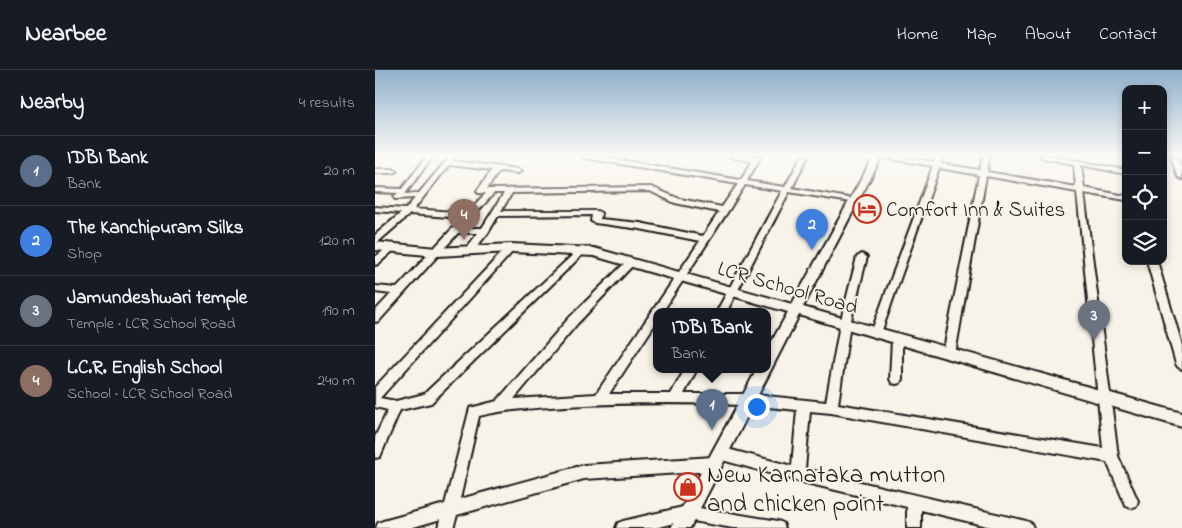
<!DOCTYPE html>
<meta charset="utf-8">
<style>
:root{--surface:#171b24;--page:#20242c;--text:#f1f3f6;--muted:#9ea1a6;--line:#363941;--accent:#8c9099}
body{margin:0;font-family:"Indie Flower",sans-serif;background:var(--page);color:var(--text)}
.controls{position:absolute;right:15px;top:15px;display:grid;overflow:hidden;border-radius:10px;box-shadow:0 2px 8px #0003}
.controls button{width:45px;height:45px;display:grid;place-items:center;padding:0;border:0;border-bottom:1px solid var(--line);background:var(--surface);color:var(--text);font:25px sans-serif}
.you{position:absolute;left:381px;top:336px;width:18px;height:18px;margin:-12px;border:4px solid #fff;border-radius:50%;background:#1a73e8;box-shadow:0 0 0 8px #1a73e833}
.badge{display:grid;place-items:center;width:32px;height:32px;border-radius:50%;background:var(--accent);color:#fff;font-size:16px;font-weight:700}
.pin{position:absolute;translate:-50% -41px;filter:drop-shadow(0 1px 2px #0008)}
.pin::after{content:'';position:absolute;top:26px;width:18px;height:15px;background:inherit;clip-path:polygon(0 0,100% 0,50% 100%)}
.popup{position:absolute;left:278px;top:238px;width:118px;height:65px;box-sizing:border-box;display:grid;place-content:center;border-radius:10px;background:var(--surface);filter:drop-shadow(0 1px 4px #0005);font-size:16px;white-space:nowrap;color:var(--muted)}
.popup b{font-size:19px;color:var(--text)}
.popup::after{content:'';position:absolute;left:50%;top:100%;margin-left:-10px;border:10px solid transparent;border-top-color:var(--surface)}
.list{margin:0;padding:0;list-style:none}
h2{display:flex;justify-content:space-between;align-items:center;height:65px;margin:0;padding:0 20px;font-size:21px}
h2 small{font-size:16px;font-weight:400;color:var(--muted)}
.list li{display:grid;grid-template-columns:32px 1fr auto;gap:15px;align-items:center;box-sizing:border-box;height:70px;padding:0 20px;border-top:1px solid var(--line)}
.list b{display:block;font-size:19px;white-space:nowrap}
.list p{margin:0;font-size:16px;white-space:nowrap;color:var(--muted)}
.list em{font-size:16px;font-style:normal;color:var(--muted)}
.icon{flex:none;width:28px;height:28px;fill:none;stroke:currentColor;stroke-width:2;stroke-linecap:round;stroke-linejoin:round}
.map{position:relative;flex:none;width:807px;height:458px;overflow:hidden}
header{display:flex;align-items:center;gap:30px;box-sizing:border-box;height:70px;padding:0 25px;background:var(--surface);border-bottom:1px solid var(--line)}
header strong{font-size:24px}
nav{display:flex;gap:28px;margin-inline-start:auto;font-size:18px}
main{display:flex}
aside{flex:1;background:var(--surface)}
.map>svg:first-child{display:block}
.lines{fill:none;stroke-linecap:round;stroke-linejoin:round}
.minor-casing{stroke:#1c1c1c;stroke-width:4}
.tertiary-casing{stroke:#1c1c1c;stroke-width:4}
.minor{fill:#f7f3e8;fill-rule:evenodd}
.tertiary{fill:#f7f3e8;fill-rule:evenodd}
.labels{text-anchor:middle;stroke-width:4;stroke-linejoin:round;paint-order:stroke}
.poi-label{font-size:21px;fill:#1c1c1c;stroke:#f7f3e8;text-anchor:start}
.street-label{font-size:21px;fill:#1c1c1c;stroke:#f7f3e8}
.near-poi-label{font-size:25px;fill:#1c1c1c;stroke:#f7f3e8;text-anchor:start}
</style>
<header>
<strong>Nearbee</strong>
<nav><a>Home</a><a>Map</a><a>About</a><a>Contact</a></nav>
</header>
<main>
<aside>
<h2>Nearby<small>4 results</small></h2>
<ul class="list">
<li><span class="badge" style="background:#5c6f8a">1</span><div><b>IDBI Bank</b><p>Bank</p></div><em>20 m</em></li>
<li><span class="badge" style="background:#3f7fe0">2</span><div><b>The Kanchipuram Silks</b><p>Shop</p></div><em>120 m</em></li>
<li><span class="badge" style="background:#6b7280">3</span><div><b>Jamundeshwari temple</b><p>Temple · LCR School Road</p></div><em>190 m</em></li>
<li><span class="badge" style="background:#8d6e63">4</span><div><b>L.C.R. English School</b><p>School · LCR School Road</p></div><em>240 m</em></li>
</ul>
</aside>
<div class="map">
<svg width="807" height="458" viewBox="0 0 807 458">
<rect width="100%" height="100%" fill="#f7f3e8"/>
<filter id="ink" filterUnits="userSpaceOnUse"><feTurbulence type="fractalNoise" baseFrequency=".02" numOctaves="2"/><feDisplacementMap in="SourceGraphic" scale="10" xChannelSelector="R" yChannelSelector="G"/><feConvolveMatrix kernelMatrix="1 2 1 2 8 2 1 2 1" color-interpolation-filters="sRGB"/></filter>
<g filter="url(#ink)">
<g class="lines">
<defs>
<path id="minor" d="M52,86H58L30,124L44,123L75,86H81L77,91L143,99L147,101L143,103L124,101L112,119L276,117L305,129L347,137L363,114L210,88L207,86H220L366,110L377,91L359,88L356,86H386L372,111L410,117L427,86H433L417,118L479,129H482V133L414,122L352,241H342L407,121L370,115L288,241H282V251L234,324H296L310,299H322L309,324H372L451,332L465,254L482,187L487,184L492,187L475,254L463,334L728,378L702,122L611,106L580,284L578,287L574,289L570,287L568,284L604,105L564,98L506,263L505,266H497L496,263L558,96L510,88L507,86H520L559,92L562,86H568L566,94L605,100L608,86H614L612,102L701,117L699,94L668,88L665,86H677L751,100V104L706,95L709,118L751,126V130L709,123L743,386L763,431L761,436L756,438L751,436L732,392L456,343L435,341L430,399L651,451L656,453L658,458H620L546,440V458H532V437L423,411L340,388L338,383L340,378L345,377L417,396L422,340C346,331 268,332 191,336C162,338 133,339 104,346L85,429L209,395L339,387L344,389L346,394L344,399L339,401L209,409L82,445L78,458H64L66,449L35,458H1L3,453L8,451L70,434L95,338L122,331L194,248L253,190H259L261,192L259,194L202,254L139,329L221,324L325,171L265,159L220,153L216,151L217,145L123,146L113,163L97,182L94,183L90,180L103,163H83L4,251L0,252V241L16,224L0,222V216L22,218L87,148L35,144L3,172L0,173V165L26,143L0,141V137L31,139L40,128L20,129L19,127L23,123L0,122V118L27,119ZM74,95L117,100L102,121L103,123H111L92,143L39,139ZM275,121L300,133L344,142L328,166L265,153L225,149L226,143L222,141H126L137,123ZM119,123H129L107,158H88Z
M796,86L802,87L807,98V109L803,107L796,87Z
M0,99H18L22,101L18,103H0Z
M16,175L20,178L19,180L3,194L0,195V187Z
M136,175L139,176L140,178L139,180L5,328L21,331L49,324L205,178L208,177L212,180L56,333L25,340L5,387L0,388V367L13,340L0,337V317L133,176Z
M772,191H782L807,275V299L803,297L801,294Z
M522,265L526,266L527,269V309L525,313L521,314L517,313L515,309L517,269L518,266Z
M312,436L403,451L408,453L410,458H358L312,450L280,458H241L243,453L248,451Z"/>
<path id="tertiary" d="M499,86H507L428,237L807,343V357L424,245L315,458H296L382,299H392V280L413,242L219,186L136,182L62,186L0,180V172L62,178L136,174L219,178L417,234Z"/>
</defs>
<use href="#minor" class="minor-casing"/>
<use href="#tertiary" class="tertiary-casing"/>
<use href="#minor" class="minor"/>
<use href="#tertiary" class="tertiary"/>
</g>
</g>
<linearGradient id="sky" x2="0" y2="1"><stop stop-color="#90b0cc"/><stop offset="0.57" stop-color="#fbfaf5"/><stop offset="1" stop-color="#fbfaf5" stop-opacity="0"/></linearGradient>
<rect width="807" height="150" fill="url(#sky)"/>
<defs>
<symbol id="hotel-ring" viewBox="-11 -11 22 22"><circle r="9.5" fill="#f7f3e8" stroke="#c8321e" stroke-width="1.5"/><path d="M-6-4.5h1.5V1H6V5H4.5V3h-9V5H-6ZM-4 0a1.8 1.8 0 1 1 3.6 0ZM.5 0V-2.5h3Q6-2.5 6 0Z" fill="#c8321e"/></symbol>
<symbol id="shop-ring" viewBox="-11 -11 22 22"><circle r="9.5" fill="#f7f3e8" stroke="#c8321e" stroke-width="1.5"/><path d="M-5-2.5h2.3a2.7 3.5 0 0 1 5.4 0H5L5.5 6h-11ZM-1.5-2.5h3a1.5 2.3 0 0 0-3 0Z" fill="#c8321e"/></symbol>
</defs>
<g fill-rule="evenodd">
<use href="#hotel-ring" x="476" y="123" width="32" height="32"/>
<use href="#shop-ring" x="297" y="401" width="32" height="32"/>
</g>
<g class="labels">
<g class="poi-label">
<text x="511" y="146">Comfort Inn &amp; Suites</text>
</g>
<g class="street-label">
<text transform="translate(413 217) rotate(16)" y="7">LCR School Road</text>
</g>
<g class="near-poi-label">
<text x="332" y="412">New Karnataka mutton<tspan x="332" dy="29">and chicken point</tspan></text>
</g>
</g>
</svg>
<div class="controls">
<button>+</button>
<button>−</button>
<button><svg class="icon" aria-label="locate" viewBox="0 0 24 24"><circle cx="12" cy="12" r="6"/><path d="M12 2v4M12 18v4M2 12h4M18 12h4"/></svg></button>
<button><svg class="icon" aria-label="layers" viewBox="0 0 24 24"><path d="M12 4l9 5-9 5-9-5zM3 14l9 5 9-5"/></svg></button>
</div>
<div class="you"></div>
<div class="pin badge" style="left:337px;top:360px;background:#5c6f8a">1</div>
<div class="popup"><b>IDBI Bank</b>Bank</div>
<div class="pin badge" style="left:437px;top:180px;background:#3f7fe0">2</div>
<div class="pin badge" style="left:719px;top:271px;background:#6b7280">3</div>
<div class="pin badge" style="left:89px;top:170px;background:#8d6e63">4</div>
</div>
</main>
